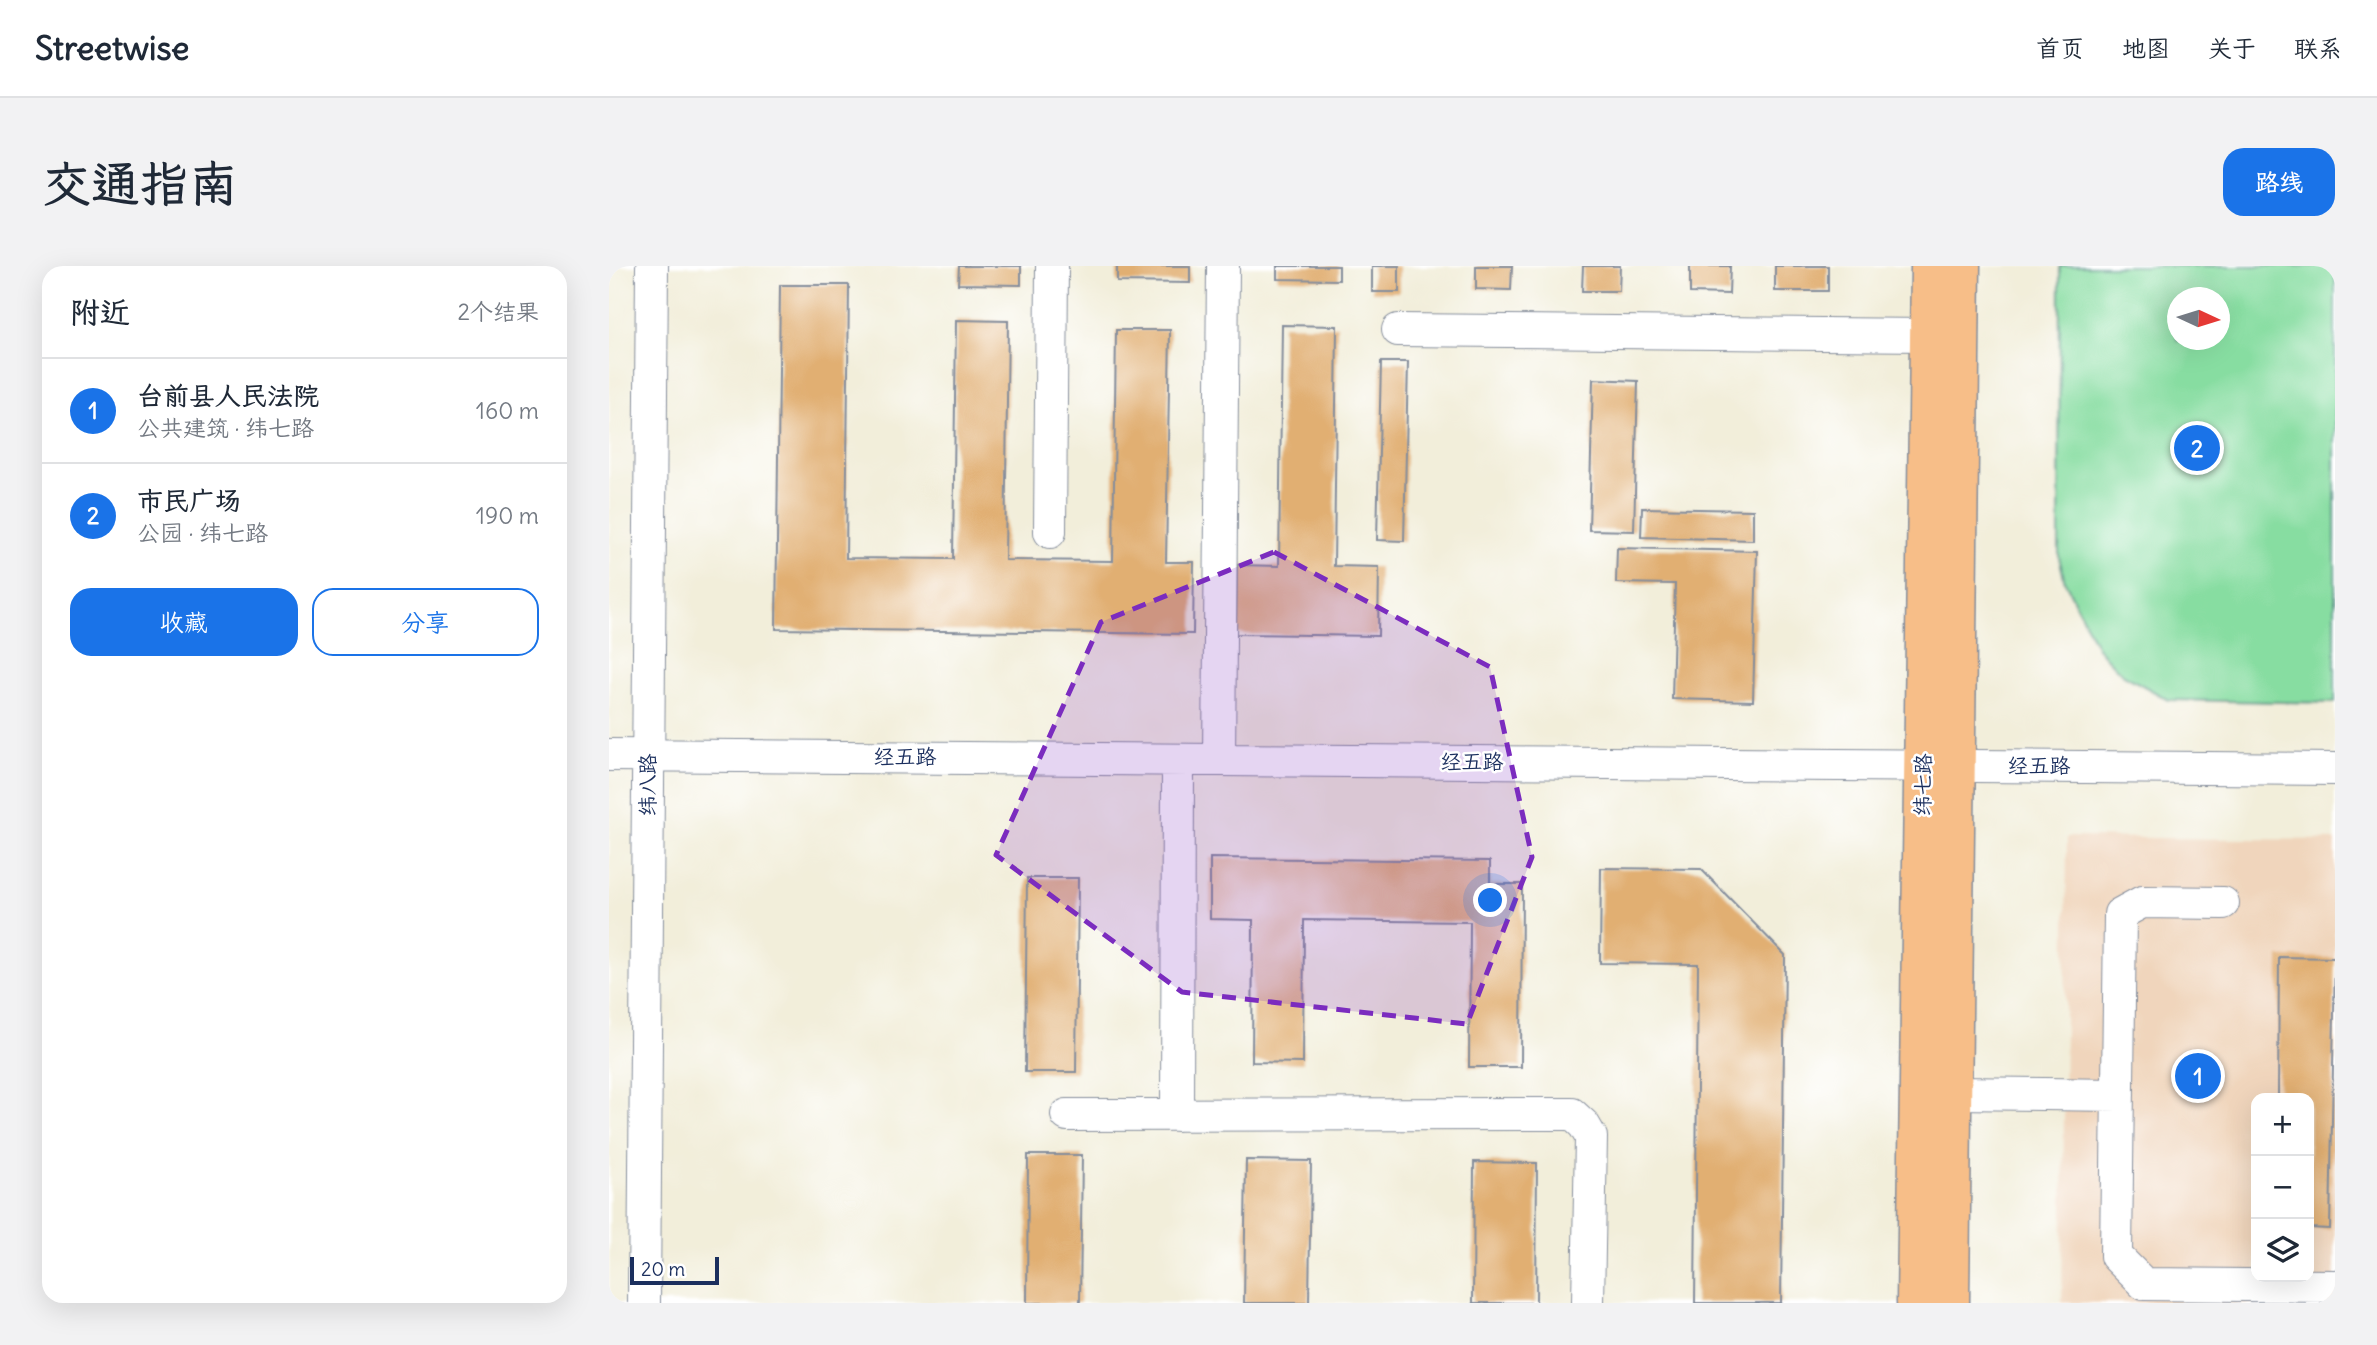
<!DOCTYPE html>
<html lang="zh">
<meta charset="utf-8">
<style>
:root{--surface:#fff;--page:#f2f2f3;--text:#1f2937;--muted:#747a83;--line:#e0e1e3;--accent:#1a73e8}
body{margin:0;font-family:Delius,"LXGW WenKai TC",sans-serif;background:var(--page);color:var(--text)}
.controls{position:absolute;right:21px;bottom:21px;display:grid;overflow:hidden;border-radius:14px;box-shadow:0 7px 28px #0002}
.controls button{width:63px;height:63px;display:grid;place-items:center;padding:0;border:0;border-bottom:2px solid var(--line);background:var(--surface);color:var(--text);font:35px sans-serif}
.compass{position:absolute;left:1558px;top:21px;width:63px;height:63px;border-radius:50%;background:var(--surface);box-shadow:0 7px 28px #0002;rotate:94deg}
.scale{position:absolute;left:21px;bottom:18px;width:89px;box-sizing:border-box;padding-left:7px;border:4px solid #1b2f5e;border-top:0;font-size:19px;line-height:24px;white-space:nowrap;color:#1b2f5e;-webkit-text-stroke:5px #fff;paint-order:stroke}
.you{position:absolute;left:882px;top:635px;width:24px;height:24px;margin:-18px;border:5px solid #fff;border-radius:50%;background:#1a73e8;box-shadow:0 0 0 10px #1a73e833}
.badge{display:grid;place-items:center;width:46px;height:46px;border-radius:50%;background:var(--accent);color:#fff;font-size:23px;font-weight:700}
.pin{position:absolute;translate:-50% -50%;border:4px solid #fff;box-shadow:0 2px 7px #0006}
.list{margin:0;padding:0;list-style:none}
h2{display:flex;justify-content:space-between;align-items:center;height:91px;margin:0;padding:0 28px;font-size:30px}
h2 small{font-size:23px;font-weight:400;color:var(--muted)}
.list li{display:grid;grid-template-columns:46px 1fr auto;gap:21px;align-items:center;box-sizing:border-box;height:105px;padding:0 28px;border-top:2px solid var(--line)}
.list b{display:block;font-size:26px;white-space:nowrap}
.list p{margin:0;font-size:23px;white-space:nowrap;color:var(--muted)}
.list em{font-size:23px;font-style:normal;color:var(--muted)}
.actions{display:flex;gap:14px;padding:21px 28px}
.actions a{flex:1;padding:16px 0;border:2px solid var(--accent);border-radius:21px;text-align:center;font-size:24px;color:var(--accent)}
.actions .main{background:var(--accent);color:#fff}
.icon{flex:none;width:38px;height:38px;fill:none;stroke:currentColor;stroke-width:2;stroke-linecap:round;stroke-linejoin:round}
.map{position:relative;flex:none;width:1726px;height:1037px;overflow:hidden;border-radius:21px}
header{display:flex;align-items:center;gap:42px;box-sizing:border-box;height:98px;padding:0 35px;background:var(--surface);border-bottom:2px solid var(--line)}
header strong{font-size:33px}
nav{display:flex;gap:38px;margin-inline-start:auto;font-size:24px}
.intro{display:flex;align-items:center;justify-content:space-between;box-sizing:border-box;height:168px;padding:0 42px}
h1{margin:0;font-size:49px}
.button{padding:18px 32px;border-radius:21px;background:var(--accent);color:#fff;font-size:24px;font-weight:700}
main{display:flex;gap:42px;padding:0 42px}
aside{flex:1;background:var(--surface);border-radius:21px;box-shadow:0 7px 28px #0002}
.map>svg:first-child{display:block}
.built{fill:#f0d5bc;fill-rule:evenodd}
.green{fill:#87dda1;stroke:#518680;stroke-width:2;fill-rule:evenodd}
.building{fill:#e1af72}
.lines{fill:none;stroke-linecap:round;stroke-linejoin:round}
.minor-casing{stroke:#868e9c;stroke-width:34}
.major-casing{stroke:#868e9c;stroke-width:41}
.minor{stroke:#fff;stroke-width:32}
.major{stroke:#f7be88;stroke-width:38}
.marked{fill:#7b2cbf;fill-opacity:0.2;stroke:#7b2cbf;stroke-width:5;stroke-dasharray:14 9;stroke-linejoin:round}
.labels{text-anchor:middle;stroke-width:5;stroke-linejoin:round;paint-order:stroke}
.street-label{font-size:21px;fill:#1b2f5e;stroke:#fff}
</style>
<header>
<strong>Streetwise</strong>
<nav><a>首页</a><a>地图</a><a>关于</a><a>联系</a></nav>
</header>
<div class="intro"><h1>交通指南</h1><a class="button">路线</a></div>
<main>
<aside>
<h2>附近<small>2个结果</small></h2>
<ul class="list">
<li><span class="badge">1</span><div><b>台前县人民法院</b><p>公共建筑 · 纬七路</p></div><em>160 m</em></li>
<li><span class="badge">2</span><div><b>市民广场</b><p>公园 · 纬七路</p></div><em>190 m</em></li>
</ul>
<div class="actions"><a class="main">收藏</a><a>分享</a></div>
</aside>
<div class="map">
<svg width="1726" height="1037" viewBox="0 0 1726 1037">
<rect width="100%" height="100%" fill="#fff"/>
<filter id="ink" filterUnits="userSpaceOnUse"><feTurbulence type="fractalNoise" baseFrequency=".0143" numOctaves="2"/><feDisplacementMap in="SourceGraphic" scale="14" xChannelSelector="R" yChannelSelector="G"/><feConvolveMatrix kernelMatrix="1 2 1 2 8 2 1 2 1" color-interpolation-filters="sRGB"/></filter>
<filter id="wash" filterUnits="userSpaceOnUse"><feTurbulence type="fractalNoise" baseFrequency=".00686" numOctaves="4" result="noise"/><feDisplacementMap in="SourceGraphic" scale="28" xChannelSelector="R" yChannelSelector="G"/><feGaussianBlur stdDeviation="1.57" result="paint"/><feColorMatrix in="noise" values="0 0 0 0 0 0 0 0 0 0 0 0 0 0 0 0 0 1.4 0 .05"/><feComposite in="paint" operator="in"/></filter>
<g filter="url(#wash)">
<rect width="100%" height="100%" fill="#f2eeda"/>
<path class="built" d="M1458,571L1726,574V1037H1453ZM1647,832H1700V1011H1647Z"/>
<path class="green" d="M1451,0H1726V437L1560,434L1513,408L1488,382L1456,316L1450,291ZM1568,32H1610V74H1568Z"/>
<g id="blocks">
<path class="building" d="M350,0H412V19L349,18Z
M508,0H581V17L508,16Z
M668,0H730V14L668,13Z
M763,0H790V26H763Z
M867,0H903L902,24L867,23Z
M974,0H1011L1010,25H973Z
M1081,0H1121L1120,28L1081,27Z
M1166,0H1219V25H1166Z
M171,19H240L237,292L344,293L347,54L399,55L396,294L504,295L507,64H561L557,296H585L584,368L167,363Z
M673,59L728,60L725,300L770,301L769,370L627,368L628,299L670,300Z
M772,96H799L795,275L768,274Z
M984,113L1029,115L1025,265L980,264Z
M1033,242L1144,244V274L1032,271Z
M1008,282L1148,285L1144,435L1063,433L1066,318L1007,317Z
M601,592L881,595V618H913L912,801H860L861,656L695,654L694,797L643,796L644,654L601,653Z
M992,602L1092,603L1176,689L1172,1037H1086L1089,698L991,697Z
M418,612H469L467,806H416Z
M1670,691L1726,692L1721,963L1700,962V832H1669Z
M419,889H473L471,1037H418Z
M637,894L702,895L700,1037H635Z
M865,896L928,897L927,1037H864Z"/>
</g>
</g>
<g filter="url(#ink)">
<use href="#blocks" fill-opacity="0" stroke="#868e9c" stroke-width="2"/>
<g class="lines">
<defs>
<path id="minor" d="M789,64L1320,69
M441,266L443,0
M0,489L1726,503
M610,494L614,0
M1614,637L1533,636L1511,648L1507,990L1535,1018L1726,1020
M1344,827L1509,829
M458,849L963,848L975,859L982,871L979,1037
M568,849L569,494
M35,1037L43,0"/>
<path id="major" d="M1307,1037L1321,0
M1341,1037L1352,0"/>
</defs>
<use href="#minor" class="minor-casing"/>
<use href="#major" class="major-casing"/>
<use href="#minor" class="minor"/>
<use href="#major" class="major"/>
</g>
</g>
<path class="marked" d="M665,286L881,401L923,591L858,758L573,726L387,589L492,356Z"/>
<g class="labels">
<g class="street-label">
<text x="296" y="498">经五路</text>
<text x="863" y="503">经五路</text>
<text x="1430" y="507">经五路</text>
<text transform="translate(39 519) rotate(-90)" y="7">纬八路</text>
<text transform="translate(1314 519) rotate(-89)" y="7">纬七路</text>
</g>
</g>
</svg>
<div class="controls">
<button>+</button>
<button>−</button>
<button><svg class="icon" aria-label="layers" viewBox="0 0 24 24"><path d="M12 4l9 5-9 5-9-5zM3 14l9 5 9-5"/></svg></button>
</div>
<svg class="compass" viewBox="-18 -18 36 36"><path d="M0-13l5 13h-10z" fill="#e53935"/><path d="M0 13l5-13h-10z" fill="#747a83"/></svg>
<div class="scale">20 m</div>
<div class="you"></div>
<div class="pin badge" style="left:1589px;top:810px">1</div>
<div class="pin badge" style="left:1588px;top:182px">2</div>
</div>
</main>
